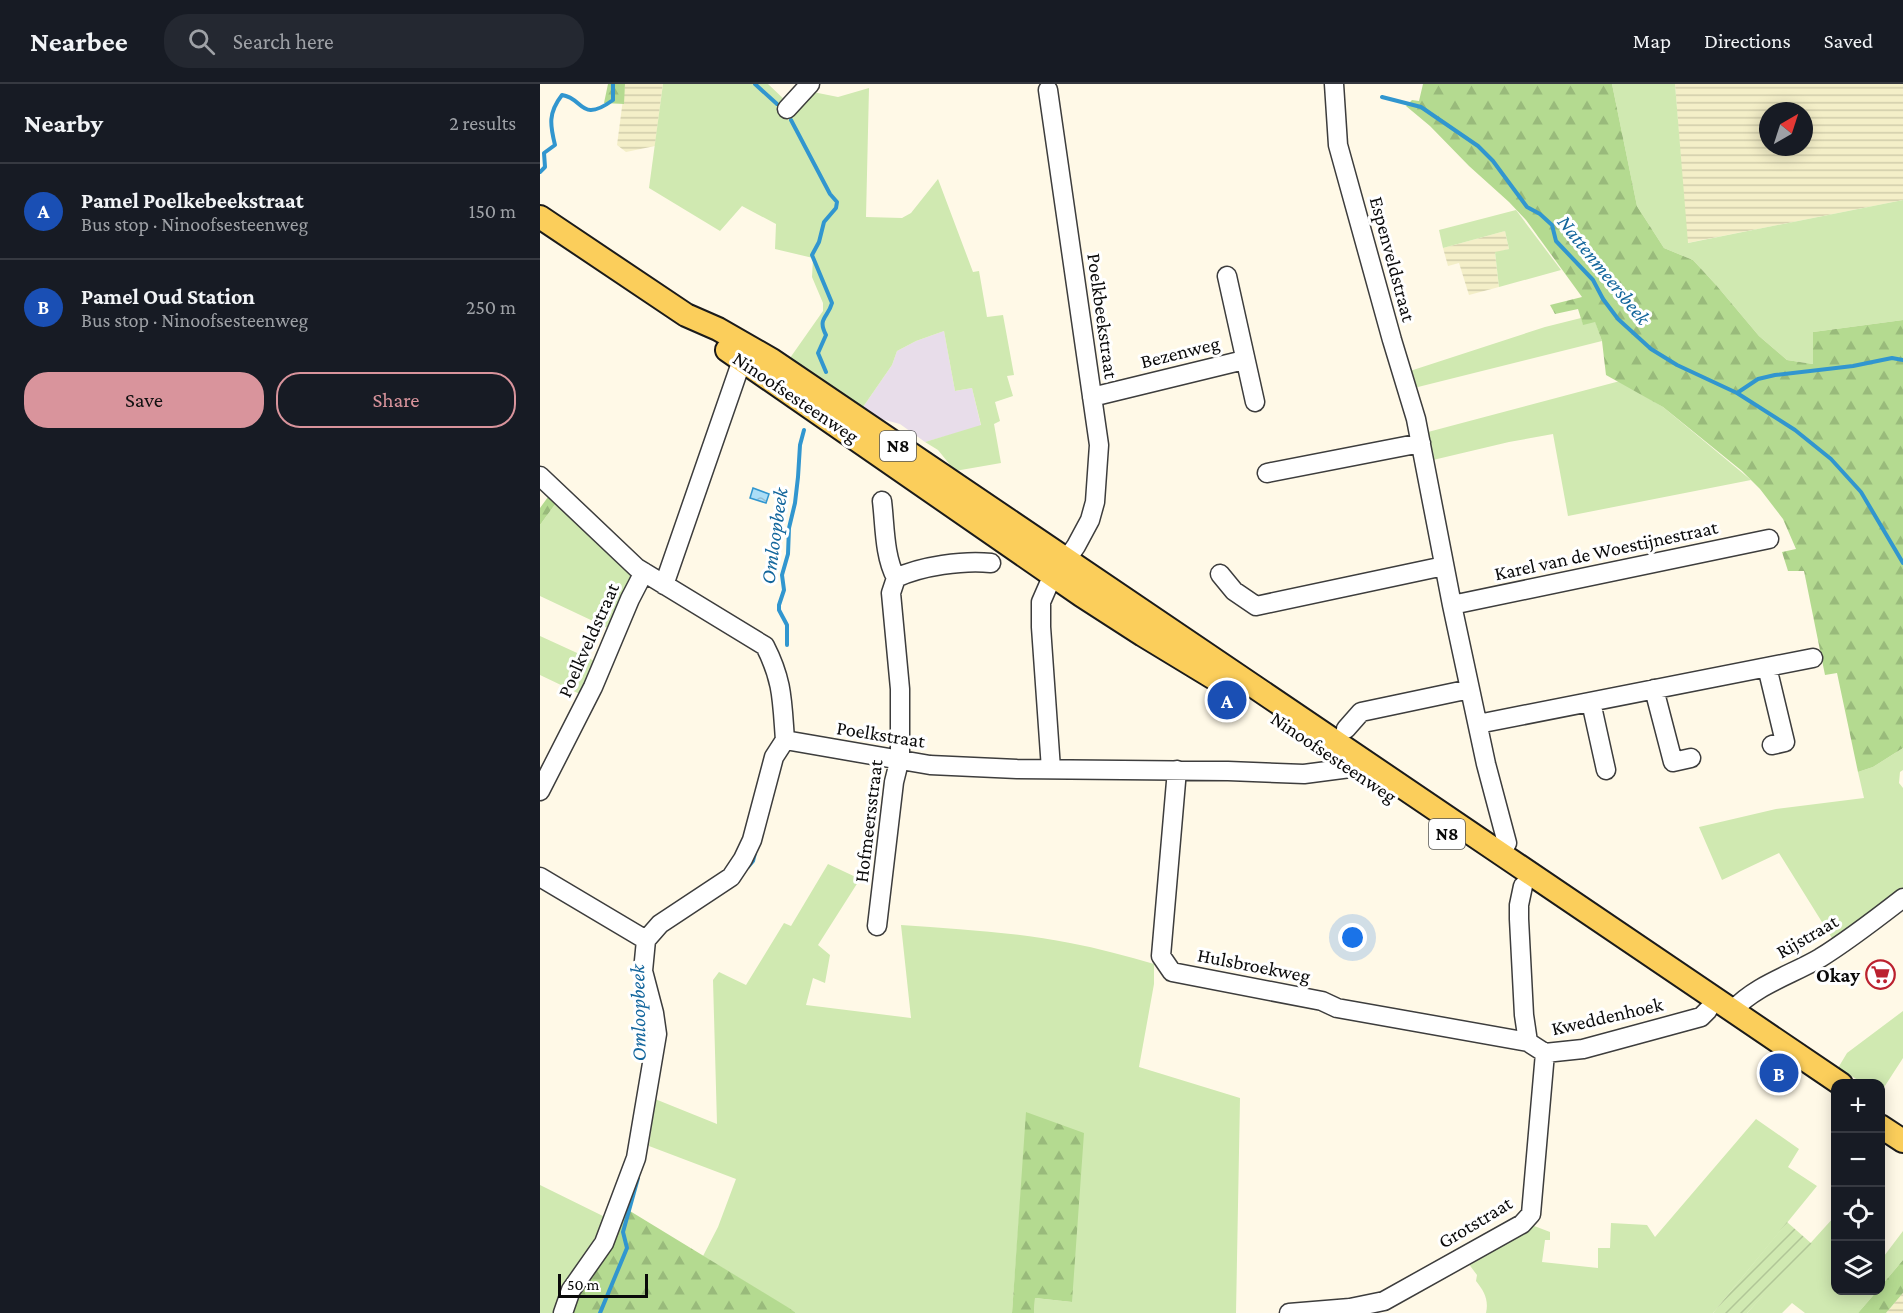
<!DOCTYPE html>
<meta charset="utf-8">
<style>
:root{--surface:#171b24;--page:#242831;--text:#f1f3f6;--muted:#9ea1a6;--line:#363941;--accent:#d9949c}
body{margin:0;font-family:"Crimson Pro",serif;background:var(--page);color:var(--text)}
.controls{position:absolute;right:18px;bottom:18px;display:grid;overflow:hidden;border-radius:12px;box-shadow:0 3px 15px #0003}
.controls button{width:54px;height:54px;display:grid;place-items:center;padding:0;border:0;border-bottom:2px solid var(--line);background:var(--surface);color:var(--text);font:30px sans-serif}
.compass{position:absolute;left:1219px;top:18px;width:54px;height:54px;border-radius:50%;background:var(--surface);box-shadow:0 3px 15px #0003;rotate:39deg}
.scale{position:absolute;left:18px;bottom:15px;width:90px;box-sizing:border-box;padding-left:6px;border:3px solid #0a0a0a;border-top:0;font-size:16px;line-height:21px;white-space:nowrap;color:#0a0a0a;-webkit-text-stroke:4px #fff;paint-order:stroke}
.you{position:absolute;left:813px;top:854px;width:21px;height:21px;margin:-15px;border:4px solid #fff;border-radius:50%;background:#1a73e8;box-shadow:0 0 0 9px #1a73e833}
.badge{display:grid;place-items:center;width:39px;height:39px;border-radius:50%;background:var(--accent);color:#fff;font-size:20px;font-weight:700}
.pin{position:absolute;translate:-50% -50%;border:3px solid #fff;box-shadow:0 2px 6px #0006}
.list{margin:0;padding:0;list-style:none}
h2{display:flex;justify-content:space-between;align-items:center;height:78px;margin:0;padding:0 24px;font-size:26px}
h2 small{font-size:20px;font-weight:400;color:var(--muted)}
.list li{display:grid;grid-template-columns:39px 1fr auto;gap:18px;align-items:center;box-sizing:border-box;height:96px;padding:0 24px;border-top:2px solid var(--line)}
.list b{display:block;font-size:22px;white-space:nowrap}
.list p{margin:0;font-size:20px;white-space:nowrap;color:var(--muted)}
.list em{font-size:20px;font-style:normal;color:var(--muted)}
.actions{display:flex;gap:12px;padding:18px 24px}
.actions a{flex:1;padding:14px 0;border:2px solid var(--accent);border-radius:24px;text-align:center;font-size:21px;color:var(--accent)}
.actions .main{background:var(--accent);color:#111}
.icon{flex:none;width:33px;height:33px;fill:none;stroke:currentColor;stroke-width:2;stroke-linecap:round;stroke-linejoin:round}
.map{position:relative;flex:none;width:1363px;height:1229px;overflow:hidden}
header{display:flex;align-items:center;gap:36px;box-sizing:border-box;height:84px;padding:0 30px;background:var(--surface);border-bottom:2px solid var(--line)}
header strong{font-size:28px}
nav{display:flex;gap:33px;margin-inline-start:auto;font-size:21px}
.search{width:420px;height:54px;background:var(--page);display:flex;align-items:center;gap:15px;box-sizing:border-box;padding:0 21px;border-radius:24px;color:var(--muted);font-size:22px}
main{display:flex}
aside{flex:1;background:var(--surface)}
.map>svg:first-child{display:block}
.industrial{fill:#e8ddea}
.farmland{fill:url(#farmland-rules);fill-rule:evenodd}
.grass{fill:#d0e9b1}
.forest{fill:url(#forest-firs)}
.garden{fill:url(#garden-furrows)}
.water{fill:url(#water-ripples);stroke:#3196cf;stroke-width:1.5}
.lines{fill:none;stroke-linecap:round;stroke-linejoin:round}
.stream{stroke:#3196cf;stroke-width:4}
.minor-casing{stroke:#3d3d3d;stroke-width:21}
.major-casing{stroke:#1b1b1b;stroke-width:26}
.minor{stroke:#fff;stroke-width:18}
.major{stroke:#fbce5b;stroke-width:22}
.labels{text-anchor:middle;stroke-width:6;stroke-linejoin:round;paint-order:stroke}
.shield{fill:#fff;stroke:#545454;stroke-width:1.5}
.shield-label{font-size:18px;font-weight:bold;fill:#0a0a0a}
.street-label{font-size:20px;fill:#0a0a0a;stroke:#fff}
.poi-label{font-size:20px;font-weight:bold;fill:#0a0a0a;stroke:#fff;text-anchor:end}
.water-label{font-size:21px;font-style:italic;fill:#13669c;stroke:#fff}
</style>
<header>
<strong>Nearbee</strong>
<div class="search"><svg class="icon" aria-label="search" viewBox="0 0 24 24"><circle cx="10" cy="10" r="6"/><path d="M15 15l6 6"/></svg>Search here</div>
<nav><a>Map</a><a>Directions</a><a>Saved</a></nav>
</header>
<main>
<aside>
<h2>Nearby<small>2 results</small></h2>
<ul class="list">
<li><span class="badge" style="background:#1a4fb4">A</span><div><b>Pamel Poelkebeekstraat</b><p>Bus stop · Ninoofsesteenweg</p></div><em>150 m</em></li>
<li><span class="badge" style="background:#1a4fb4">B</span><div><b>Pamel Oud Station</b><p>Bus stop · Ninoofsesteenweg</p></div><em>250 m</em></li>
</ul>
<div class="actions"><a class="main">Save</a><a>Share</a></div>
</aside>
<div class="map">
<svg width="1363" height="1229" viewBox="0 0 1363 1229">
<defs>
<pattern id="farmland-rules" width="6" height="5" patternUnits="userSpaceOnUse" patternTransform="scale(1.5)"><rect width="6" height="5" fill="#f4efc8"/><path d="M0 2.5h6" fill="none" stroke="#d0ccaa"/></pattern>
<pattern id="forest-firs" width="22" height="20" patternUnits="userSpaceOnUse" patternTransform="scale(1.5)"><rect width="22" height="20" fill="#b4da90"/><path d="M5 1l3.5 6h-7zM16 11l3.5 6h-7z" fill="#99ba7b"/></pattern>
<pattern id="garden-furrows" width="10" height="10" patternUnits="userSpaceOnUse" patternTransform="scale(1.5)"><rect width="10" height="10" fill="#d0e9b1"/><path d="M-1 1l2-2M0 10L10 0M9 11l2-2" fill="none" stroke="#b1c697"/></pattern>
<pattern id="water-ripples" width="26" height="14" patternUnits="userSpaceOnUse" patternTransform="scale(1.5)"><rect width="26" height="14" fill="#abdef7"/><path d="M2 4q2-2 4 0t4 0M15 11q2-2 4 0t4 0" fill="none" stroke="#92bdd2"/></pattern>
</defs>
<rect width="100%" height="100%" fill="#fff9e7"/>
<path class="industrial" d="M404,247L415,307L432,304L441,342L385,358L360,340L341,335L323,323L352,281L357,267L376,257Z"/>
<path class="farmland" d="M85,0H123L115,62L86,68L77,61Z
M1135,0H1363V116L1147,159ZM1228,27H1264V63H1228Z
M965,147L969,165L955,169L959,203L929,211L919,179L908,182L903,164Z
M1363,1209V1229H1346Z"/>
<path class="grass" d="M123,0H228L247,18L240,27L248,36L273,8L298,13L329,4L326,133L362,134L371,129L398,95L433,188L439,187L447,233L463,231L474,291L467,292L473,312L455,318L460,337L454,340L461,379L415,387L398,366L385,358L441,341L432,304L415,307L404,247L376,257L357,267L352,281L323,323L250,274L283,227V219L272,193L273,174L235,165L236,140L202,122L180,147L109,104Z
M1072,0H1135L1148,159L1363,116V236L1273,248V280L1247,276L1219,252L1177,202L1153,176L1124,164L1097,122Z
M976,126L1021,186L959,203L955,168L969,165L965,147L903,164L899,146Z
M1041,234L1043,240L1055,237L1062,257L874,304L870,287L1005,243Z
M1080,297L1123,323L1211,396L1028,432L1013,350L969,358L893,376L888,348Z
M16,419L90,484L93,493L72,546L0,512V441Z
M0,552L59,579L44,612L0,591Z
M1363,664V686L1360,688L1359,699L1363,704V809L1295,859L1239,769L1182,796L1159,743L1236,725L1324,714L1318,688L1333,683Z
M288,780L320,795L278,861L290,871L285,899L273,894L266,921L371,934L361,841C417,845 474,848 530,859C558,864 586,872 614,880V900L599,983L700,1014L696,1229H494L495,1214L532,1218L487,1028L472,1229H256L163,1172L178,1143L196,1095L109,1062L115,1015L177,1040L173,896L179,888L206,901L244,839L251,842Z
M1363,927V974L1341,1008L1340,1000L1323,999L1298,984L1307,969Z
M1216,1035L1259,1065L1248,1083L1277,1102L1173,1229H946C949,1216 944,1207 936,1197L937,1191L928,1179L989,1140L1010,1148V1156H1005L1002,1178L1058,1184V1164H1070L1071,1139L1107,1141L1115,1153Z
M0,1101L69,1135L19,1229H0Z
M1295,1132L1296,1206L1337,1207L1318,1229H1265L1252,1219L1242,1229H1207Z
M1363,1147V1176L1341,1202V1176Z"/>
<path class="forest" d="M68,0H85L84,20L64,19Z
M883,0H1072L1097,122L1124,164L1153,176L1177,202L1219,252L1247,276L1273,280V248L1363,236V664L1333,683L1318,688L1297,589L1285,591L1264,487H1248L1242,468L1256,465L1243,435L1220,405L1202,387L1123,323L1066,291L1062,257L1055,238L1043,241L1038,225L1015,230L1010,221L1042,213L986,136L969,118L929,82L890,42L866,22L872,16L879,17Z
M8,413L16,419L0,441V424Z
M486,1028L544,1049L532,1218L495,1214L494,1229H472Z
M85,1124L249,1224L256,1229H29Z
M1363,1176V1209L1346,1229H1318L1337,1207L1340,1206L1341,1202Z"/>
<path class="garden" d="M1247,1138L1272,1160L1207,1229H1173Z"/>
<path class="water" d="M213,404L229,410L226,419L210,414Z"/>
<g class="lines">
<path class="stream" d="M215,0L237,20
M842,13L881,23L938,62L953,77L987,123L1000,130L1012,141L1016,157L1053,196L1063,215L1078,235L1111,265L1137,281L1197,309L1255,346L1291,375L1321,408L1363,479
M251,36L290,110L297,118L296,124L284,138L279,158L272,171L292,219C288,234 277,234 286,251L278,269L286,288
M0,88L5,83L4,69L15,61C10,41 8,29 22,11C44,14 40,40 73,16V0
M1197,309L1218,295L1235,291L1313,282L1352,274L1363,276
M247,561V541L239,526V521L244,506L242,491L248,470L249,444L255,419L258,393L260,361L264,346
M208,783L213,777L215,769
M60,1229L87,1164L83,1148L98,1094"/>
<defs>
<path id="minor" d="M794,0L798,61L852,256L876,335L912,521L946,680L967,759L961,770
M508,6L559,361L555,418L550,436L536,462L508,502L501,518V543L511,685
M247,25L270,0
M687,192L715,318
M552,313L704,276
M727,389L881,359
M0,392L97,484L225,562C243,597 242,617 245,656
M342,417C345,441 344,472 356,494
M680,490L694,507L716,522L904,482
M124,501L202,276
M912,521L1229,455
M1227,583L1245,658L1232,661
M1114,605L1133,678L1151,674
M1051,618L1066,686
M938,640L1273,574
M806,645L821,628L930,605
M245,656L390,681L477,685L688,687L764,690L810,684
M637,686L621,872L632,888L782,917L797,924L988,958
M0,707L53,603L90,515L104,488
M0,793L106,856
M983,802L979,821V835L984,931L988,958L1005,969L1043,965L1161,933L1168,926
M337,842L354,698L360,674V605L351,509L356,494C381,482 424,476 451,479
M1193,926C1216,901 1251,891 1280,874C1309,856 1336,835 1363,814
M23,1229L31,1206L64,1159L96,1074L117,950L114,929L103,887L106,856L120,840L191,793L203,775L212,756L234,673L245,656
M749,1229L810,1224L844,1217L982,1140L991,1130L1005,969"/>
<path id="major" d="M0,133L146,231L178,245L232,276L1301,1000
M187,266L541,511L603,551L687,602
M1340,1042L1363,1057"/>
</defs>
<use href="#minor" class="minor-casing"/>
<use href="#major" class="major-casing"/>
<use href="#minor" class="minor"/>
<use href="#major" class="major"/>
</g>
<defs>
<symbol id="supermarket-ring" viewBox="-11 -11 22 22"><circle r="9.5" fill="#fff" stroke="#bb212f" stroke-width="1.5"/><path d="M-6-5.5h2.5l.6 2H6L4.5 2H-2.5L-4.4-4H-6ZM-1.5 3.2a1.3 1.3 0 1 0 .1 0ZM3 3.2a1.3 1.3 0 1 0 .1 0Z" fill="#bb212f"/></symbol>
</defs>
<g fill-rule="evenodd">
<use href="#supermarket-ring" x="1324" y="874" width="33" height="33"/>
</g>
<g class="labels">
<g class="shield">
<rect x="340" y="347" width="36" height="30" rx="4.5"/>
<rect x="889" y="735" width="36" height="30" rx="4.5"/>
</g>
<g class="shield-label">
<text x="358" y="368">N8</text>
<text x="907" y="756">N8</text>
</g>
<g class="street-label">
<text transform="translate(853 175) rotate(75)" y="7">Espenveldstraat</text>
<text transform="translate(563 232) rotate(82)" y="7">Poelkbeekstraat</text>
<text transform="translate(640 268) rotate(-14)" y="7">Bezenweg</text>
<text transform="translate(256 313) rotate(34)" y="7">Ninoofsesteenweg</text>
<text transform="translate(1066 466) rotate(-12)" y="7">Karel van de Woestijnestraat</text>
<text transform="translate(48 556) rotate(-66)" y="7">Poelkveldstraat</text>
<text transform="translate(341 650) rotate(9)" y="7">Poelkstraat</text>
<text transform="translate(794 673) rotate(34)" y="7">Ninoofsesteenweg</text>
<text transform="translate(328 737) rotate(-83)" y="7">Hofmeersstraat</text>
<text transform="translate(1267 852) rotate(-30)" y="7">Rijstraat</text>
<text transform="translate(714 881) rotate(11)" y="7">Hulsbroekweg</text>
<text transform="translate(1067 932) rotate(-13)" y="7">Kweddenhoek</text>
<text transform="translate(935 1138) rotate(-31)" y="7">Grotstraat</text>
</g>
<g class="poi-label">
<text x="1320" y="898">Okay</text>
</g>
<g class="water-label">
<text transform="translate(1064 186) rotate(51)" y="7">Nattenmeersbeek</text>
<text transform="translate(234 452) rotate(-82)" y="7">Omloopbeek</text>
<text transform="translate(98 929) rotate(-91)" y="7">Omloopbeek</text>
</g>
</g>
</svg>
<div class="controls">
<button>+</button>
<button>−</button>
<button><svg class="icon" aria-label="locate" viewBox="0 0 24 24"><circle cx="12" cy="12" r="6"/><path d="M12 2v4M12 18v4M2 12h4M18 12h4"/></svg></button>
<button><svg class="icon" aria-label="layers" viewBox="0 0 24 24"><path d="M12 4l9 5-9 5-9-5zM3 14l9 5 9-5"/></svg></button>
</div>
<svg class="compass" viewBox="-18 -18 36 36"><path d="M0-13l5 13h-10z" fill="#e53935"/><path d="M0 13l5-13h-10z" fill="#9ea1a6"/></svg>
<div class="scale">50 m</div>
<div class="you"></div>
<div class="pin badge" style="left:687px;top:616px;background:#1a4fb4">A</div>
<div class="pin badge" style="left:1239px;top:989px;background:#1a4fb4">B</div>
</div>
</main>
